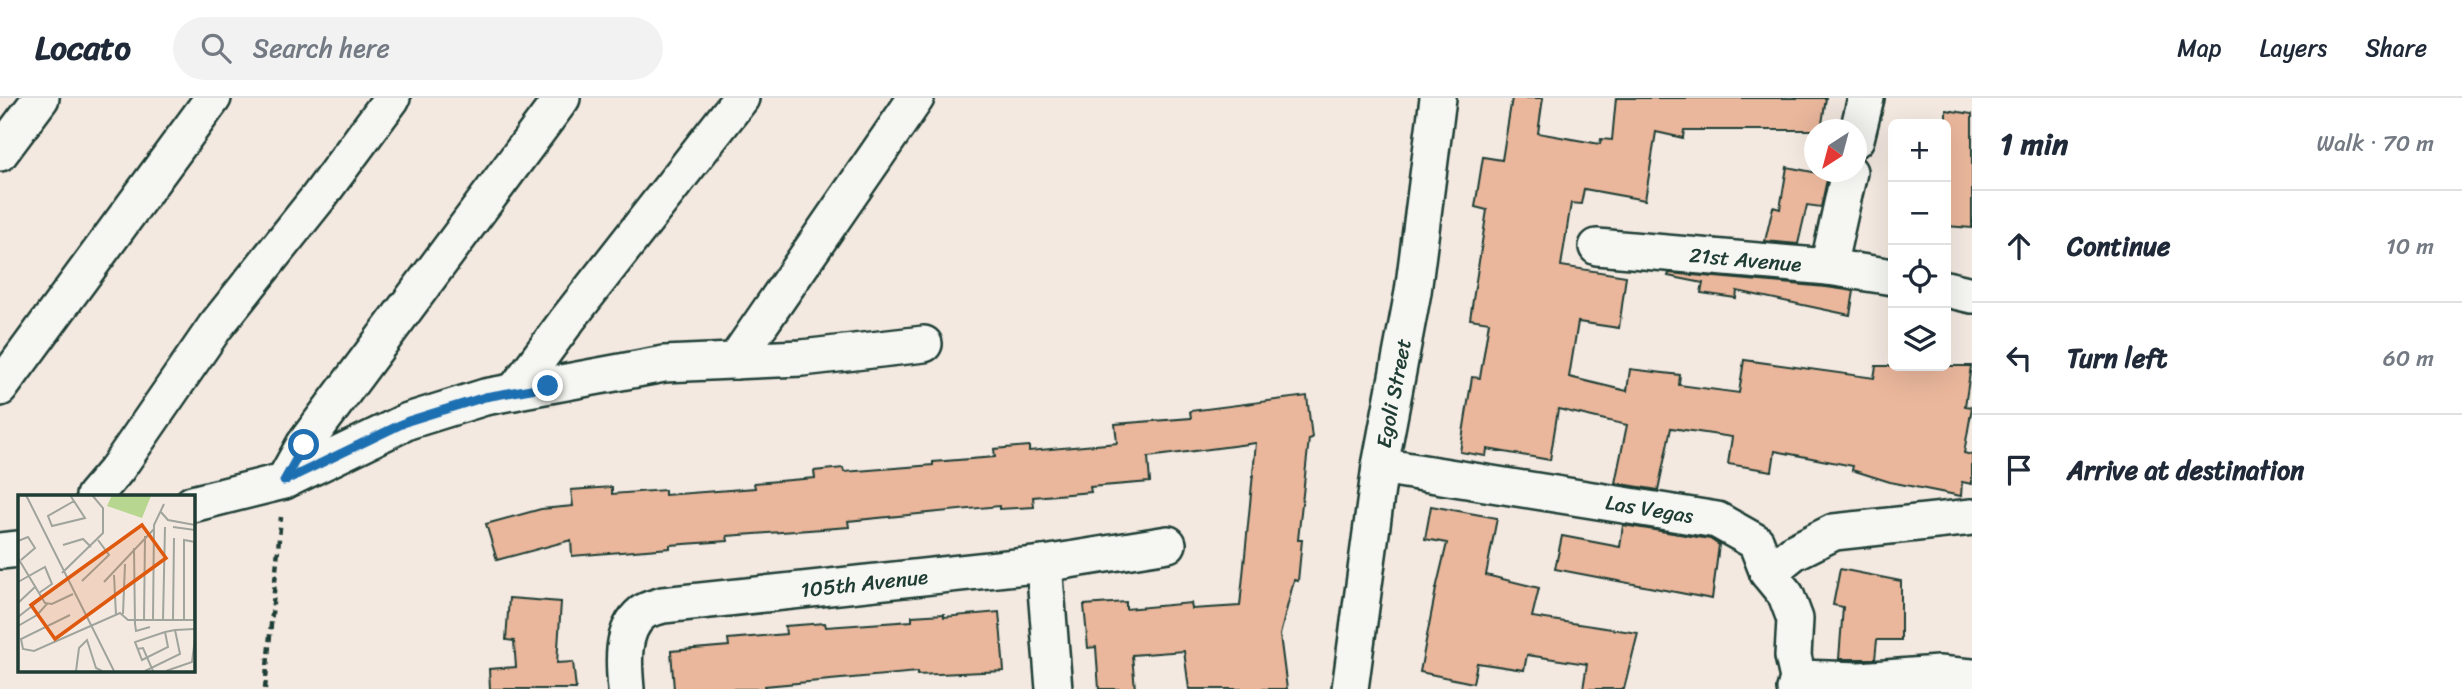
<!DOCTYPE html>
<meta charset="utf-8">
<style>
:root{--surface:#fff;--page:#f2f2f3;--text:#1f2937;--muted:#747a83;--line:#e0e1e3}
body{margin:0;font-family:Sriracha,sans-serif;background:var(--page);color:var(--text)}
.controls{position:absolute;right:21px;top:21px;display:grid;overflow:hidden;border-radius:10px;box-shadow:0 7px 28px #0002}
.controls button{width:63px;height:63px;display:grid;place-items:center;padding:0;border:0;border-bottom:2px solid var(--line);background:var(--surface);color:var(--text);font:35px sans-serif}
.compass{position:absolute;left:1804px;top:21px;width:63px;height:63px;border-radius:50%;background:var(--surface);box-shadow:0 7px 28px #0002;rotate:216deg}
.stop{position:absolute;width:21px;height:21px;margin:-16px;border:5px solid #1f6fb2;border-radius:50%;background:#fff}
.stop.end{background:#1f6fb2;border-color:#fff;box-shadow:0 2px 7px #0008}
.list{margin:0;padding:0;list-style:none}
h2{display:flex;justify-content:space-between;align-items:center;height:91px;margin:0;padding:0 28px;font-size:30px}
h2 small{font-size:23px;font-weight:400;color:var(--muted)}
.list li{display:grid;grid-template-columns:46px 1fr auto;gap:21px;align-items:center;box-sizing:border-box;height:112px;padding:0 28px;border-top:2px solid var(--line)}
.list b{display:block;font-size:26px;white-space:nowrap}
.list em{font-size:23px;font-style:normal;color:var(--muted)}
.icon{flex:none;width:38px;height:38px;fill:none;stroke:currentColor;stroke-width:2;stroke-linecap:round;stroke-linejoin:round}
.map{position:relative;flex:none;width:1972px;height:591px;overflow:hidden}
header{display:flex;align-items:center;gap:42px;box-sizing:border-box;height:98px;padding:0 35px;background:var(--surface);border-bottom:2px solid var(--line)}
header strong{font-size:33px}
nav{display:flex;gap:38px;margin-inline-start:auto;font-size:24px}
.search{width:490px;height:63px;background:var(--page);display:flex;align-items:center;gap:18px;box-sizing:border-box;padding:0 24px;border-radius:38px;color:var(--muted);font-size:26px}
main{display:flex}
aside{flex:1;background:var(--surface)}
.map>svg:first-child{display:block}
.building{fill:#eab79c;stroke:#1f3d34;stroke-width:2}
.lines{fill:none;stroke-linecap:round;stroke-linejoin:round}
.minor-casing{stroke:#1f3d34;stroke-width:40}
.path{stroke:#1f3d34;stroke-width:4.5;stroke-dasharray:7 5;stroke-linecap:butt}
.minor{stroke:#f6f6f2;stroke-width:35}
.route{stroke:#1f6fb2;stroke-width:9}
.labels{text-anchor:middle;stroke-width:6;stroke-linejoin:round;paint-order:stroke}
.street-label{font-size:21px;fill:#1f3d34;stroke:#f6f6f2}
.inset-road{fill:none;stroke:#9fa49c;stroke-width:2}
.view{fill:#de580e;fill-opacity:0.15;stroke:#de580e;stroke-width:3.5}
.inset-edge{fill:none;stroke:#1f3d34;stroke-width:3.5}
</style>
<header>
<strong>Locato</strong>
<div class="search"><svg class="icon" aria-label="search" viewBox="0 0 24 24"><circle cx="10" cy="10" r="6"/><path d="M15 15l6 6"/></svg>Search here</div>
<nav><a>Map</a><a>Layers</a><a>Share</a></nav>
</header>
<main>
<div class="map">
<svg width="1972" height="591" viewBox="0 0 1972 591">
<rect width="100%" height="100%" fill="#f4e9e1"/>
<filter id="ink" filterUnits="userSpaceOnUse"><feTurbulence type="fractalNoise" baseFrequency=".0143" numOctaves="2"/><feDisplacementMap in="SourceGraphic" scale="14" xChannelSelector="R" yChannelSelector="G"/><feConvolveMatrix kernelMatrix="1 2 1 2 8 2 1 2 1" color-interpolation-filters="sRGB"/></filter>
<g filter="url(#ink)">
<path class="building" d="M1512,0H1543L1538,35L1600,46L1601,41L1612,42L1616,0H1826L1821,32H1684L1683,40L1656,34L1645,102L1584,91L1581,106L1571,105L1561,168L1626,178L1619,230L1578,224L1569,279L1627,293L1630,271L1680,277L1679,287L1739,295L1744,262L1874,280L1876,268H1971L1965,308L1972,309L1964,355L1972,357V386L1962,384L1961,398L1890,384L1852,372L1853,368L1775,353L1772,373L1728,366L1732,339L1671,330L1658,392L1615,385L1627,327L1558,311L1550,362L1487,351L1486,358L1460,354L1472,279L1480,280L1489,224L1470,221L1487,112L1475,109L1483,59L1502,62Z
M1946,12L1972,16V130L1946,128Z
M1787,69L1828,77L1821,109L1807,107L1798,146L1765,143L1773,109L1780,111Z
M1669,175L1826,189L1854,193L1850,217L1737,193L1736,200L1701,195L1703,185L1668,178Z
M1307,298L1312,340L1309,341L1298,442H1302L1298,483L1294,482L1280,537L1287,591H1189L1184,553L1132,557L1135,591H1099L1096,549L1088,550L1084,507L1126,504V511L1191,505L1192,511L1240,508L1256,345L1148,359L1150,384L1090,389L1091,394L1033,399L1034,409L999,411V408L848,423L849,429L727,438L728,443L670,447V450L572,458L571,442L497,462L486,426L541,411L573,408L571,392L612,389V396L665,392V397L755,390L754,385L815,380L814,373L843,370L844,374L933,367V364L995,359L994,351L1029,348V353L1117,345L1115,326L1191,320L1190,313Z
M1431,408L1497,420L1486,477L1539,490L1532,519L1638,535L1624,591H1583L1587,566L1527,557L1524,572L1477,565L1473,585L1420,574L1436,491L1447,445L1425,441Z
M1623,427L1710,441L1719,447L1712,501L1555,471L1562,438L1620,449Z
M1840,471L1901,483V542H1877L1875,561H1839L1843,509L1833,507Z
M509,500L561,504L557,565L573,564L576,591H490L489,571L516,569L514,543L506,542Z
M999,514L1004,573L917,577V574L765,588V591H674L671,553L729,548L728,541L786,536L785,528L825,525L826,529L912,523V518L944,516V519Z"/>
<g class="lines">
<defs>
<g id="minor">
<path d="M1856,41L1866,0"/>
<path d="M0,55L41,0"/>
<path id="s1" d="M1597,149L1828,169L1893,179"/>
<path d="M1828,169L1849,74"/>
<path d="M1946,191L1972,197"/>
<path d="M735,263L916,0"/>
<path d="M0,290L213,0"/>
<path d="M514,294L568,221L741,0"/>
<path id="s2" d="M1380,368L1717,422L1756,444L1768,475L1786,497L1795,521L1793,558L1798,580L1795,591"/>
<path d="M284,383L304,347L562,0"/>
<path d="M94,398L117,371L215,229L318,100L392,0"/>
<path d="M192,406L284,383L408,323L485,299L664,266L802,260L924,246"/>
<path d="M0,453L19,451"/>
<path d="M1044,466L1054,591"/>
<path d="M1768,475L1794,454L1834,434L1972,419"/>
<path d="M1798,580L1860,582L1938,576L1972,579"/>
<path id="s3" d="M626,591C624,567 620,533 642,515C647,511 657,509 663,507L1044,466L1168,446"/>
<path id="s4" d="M1350,591L1380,368L1413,194L1438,0"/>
</g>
</defs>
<use href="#minor" class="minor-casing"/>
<path class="path" d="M265,591L281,419"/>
<use href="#minor" class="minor"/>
</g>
</g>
<g class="lines" filter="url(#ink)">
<path class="route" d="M304,347L284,383L408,323L485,299L548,288"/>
</g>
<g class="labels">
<g class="street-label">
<text dy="7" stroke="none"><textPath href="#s1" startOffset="149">21st Avenue</textPath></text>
<text dy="7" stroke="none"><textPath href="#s4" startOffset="299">Egoli Street</textPath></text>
<text dy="7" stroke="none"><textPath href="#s2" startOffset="273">Las Vegas</textPath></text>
<text dy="7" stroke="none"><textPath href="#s3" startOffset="306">105th Avenue</textPath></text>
</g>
</g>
<g transform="translate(18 397)">
<rect width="177" height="177" fill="#f4e9e1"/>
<path d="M94,0H132L133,1L124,23L89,11Z" fill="#b7d68f"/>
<path class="inset-road" d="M8,0L96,176M52,0L67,23L34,31L30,21L56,6M142,16L150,25L177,30M155,32L177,35M0,46L10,42L17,53L3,65M45,50L65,44L73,52M116,53L117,129L118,136L132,132M0,63L27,108L34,109L55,99M44,78L85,38V13L74,0M96,80L98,120M64,86L91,60L80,45M0,87L27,72L34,89L21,98M86,87L136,34M0,108L17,92M105,119L107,69M52,120L3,144L5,154L16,156L102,118L110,125H177M0,122L23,104M155,124L156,43M166,124V45L177,47M126,125L127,41M135,125L136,30L146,9M145,125L147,32M176,125V47M0,131L19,120L29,109M147,137L150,152L124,165L117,147L147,137L157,135L177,134M119,154L125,153L135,176M58,176L61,153L69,145L78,173L84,176M127,176L162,159L157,135M148,176L174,167L177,143"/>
<path class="view" d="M124,30L148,63L37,144L13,110Z"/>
<rect width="177" height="177" class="inset-edge"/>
</g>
</svg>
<div class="controls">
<button>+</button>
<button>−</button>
<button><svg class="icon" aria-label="locate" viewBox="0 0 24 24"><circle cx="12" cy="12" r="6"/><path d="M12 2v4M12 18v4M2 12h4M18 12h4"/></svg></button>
<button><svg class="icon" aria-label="layers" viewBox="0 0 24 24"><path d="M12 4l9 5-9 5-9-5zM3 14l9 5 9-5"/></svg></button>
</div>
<svg class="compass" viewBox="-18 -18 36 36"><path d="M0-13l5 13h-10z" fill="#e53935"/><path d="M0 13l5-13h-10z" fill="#747a83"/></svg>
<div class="stop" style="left:304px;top:347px"></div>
<div class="stop end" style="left:548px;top:288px"></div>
</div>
<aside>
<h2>1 min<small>Walk · 70 m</small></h2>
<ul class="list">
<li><svg class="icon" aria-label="ahead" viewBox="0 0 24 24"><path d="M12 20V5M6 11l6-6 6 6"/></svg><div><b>Continue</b></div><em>10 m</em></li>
<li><svg class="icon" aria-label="left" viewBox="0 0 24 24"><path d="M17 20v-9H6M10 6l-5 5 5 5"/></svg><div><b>Turn left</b></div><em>60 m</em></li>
<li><svg class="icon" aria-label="arrive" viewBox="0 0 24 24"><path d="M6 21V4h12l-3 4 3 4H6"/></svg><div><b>Arrive at destination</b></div></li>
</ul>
</aside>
</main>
